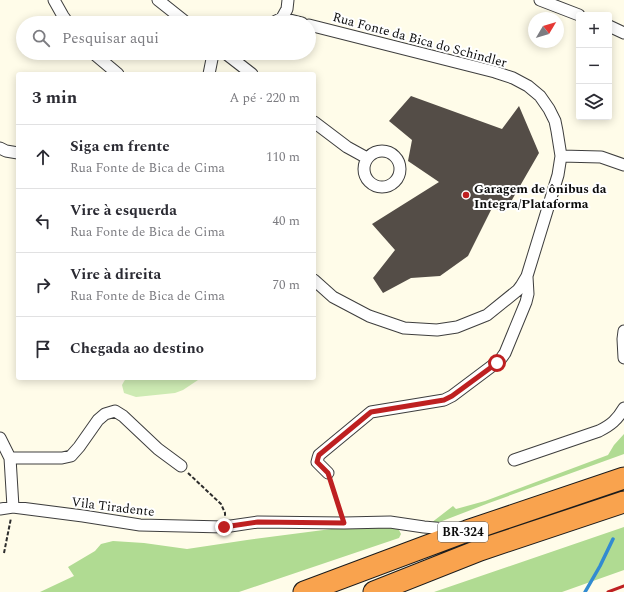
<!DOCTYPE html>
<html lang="pt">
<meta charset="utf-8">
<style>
:root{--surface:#fff;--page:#f2f2f3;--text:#2b2b33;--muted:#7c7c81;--line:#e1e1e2}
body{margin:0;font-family:Spectral,serif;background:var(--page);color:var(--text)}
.controls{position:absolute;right:12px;top:12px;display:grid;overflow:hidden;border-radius:4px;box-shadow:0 2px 10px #0003}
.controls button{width:36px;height:36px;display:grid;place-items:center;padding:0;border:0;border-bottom:1px solid var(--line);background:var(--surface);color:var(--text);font:20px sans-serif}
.compass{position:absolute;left:528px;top:12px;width:36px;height:36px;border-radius:50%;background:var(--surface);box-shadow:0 2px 10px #0003;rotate:52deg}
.stop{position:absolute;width:12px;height:12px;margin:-9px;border:3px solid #be2021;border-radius:50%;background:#fff}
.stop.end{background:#be2021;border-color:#fff;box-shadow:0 1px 4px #0008}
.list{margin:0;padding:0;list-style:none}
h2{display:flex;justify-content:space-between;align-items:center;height:52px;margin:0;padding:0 16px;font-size:17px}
h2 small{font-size:13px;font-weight:400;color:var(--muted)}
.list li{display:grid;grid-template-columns:26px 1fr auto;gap:12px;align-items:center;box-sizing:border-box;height:64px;padding:0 16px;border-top:1px solid var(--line)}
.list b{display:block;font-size:15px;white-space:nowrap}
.list p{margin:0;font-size:13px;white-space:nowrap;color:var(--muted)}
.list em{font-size:13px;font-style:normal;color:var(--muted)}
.icon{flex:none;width:22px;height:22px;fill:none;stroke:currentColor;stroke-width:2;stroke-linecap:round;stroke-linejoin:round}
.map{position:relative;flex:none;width:624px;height:592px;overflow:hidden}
.search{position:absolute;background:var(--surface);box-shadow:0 2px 10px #0003;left:16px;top:16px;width:300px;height:44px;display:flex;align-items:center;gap:10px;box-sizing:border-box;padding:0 14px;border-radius:22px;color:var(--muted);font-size:15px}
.panel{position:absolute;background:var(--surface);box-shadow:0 2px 10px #0003;left:16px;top:72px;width:300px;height:308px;border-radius:4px}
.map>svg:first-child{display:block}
.green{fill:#cdeab3}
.forest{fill:#b0db92}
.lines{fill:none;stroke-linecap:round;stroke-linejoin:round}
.stream{stroke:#328bd1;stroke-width:3.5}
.building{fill:#544d47}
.minor-casing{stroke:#3e3e3e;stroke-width:13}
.motorway-casing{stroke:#1c1c1c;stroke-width:23}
.path{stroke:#2d2d2d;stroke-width:2;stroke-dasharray:4 2;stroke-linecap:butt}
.minor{stroke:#fff;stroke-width:11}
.motorway{stroke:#f9a34e;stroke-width:21}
.rail{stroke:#be2021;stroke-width:3}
.route{stroke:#be2021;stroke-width:5}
.poi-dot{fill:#be2021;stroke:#fff;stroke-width:1.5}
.labels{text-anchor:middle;stroke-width:4;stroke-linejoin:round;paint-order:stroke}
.shield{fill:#fff;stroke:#545454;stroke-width:1}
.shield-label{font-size:12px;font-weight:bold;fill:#0b0b0b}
.street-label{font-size:13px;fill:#0b0b0b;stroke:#fff}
.poi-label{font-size:13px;font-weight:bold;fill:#0b0b0b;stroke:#fff;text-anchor:start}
</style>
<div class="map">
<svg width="624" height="592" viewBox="0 0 624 592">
<rect width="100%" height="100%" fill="#fffce9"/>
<path class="green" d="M126,378H201L183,390L175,393L136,397L124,393L122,385Z"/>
<path class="forest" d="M624,434V454L489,503L432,525L431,523L453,506L456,509L485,501L608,455L614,445Z
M373,526L398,528L401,534L399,538L239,592H40L74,576L68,567L95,551L101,544L113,541L144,543L187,549L247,540L339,528Z
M624,527V570L562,592H434Z"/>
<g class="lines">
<path class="stream" d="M585,592L600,566L613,539"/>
</g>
<path class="building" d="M411,96L502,129L519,106L539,153L505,212L492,208L468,256L440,276L411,278L383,293L373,278L395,250L372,224L439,182L408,161L412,140L389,121Z"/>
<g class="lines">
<defs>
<path id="minor" d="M54,0L63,16L68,23
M158,0L187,23
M540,0L579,15
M282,18L287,9L288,0
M272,23L282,18L302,23
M309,25L495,72L513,78L528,86L540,96L549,109L555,121L557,131L561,156L558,175L527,276L521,286L518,290L487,315L457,327L437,330L404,328L369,316L333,297L314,280
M609,26L624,33
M93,53L118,74
M225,53L252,74
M209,74L212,59L214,53
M314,122L347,147L367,158
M0,148L6,151L18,153
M364 169a18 18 0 1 1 36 0a18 18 0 1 1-36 0Z
M561,156L601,157L624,165
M624,331L623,339L624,358
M0,438L10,458L13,507
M10,458H62L71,456L79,447L98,420L105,414L115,411L123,416L158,449L181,466
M514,460L599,431C611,425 617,420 624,408
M328,473L317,462L318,458L319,455L371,412L444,400L452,396L500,360L505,353L526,302L528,294L527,277
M0,509L13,507L83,516L140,525L224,527L258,522L344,523L390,522L424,527L457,530"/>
<path id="motorway" d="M304,592L467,531L624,478
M374,592L480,550L624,502"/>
</defs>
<use href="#minor" class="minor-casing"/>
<use href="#motorway" class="motorway-casing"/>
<path class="path" d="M188,473L221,504L225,513V516
M332,484L340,512
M4,553L11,518"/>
<use href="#minor" class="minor"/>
<use href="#motorway" class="motorway"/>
<path class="rail" d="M608,592L624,586"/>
</g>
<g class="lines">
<path class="route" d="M224,527L258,522L344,523L328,473L317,462L318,458L319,455L371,412L444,400L452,396L497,363"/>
</g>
<circle class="poi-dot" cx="466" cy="195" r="4"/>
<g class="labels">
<rect class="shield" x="438" y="522" width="50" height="20" rx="3"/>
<g class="shield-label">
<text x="463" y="536">BR-324</text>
</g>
<g class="street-label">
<text transform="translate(420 39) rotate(15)" y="5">Rua Fonte da Bica do Schindler</text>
<text transform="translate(113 506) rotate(7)" y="5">Vila Tiradente</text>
</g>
<g class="poi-label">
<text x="474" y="193">Garagem de ônibus da<tspan x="474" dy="15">Integra/Plataforma</tspan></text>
</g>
</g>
</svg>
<div class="controls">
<button>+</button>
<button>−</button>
<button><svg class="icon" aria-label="layers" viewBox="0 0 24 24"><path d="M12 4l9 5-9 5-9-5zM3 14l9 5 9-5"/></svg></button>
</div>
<svg class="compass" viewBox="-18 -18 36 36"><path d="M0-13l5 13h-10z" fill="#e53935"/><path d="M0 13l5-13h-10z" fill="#7c7c81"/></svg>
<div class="stop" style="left:497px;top:363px"></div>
<div class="stop end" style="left:224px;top:527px"></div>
<div class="search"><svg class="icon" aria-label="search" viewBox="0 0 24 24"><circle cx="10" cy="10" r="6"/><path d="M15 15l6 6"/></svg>Pesquisar aqui</div>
<section class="panel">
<h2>3 min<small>A pé · 220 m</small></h2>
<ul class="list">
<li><svg class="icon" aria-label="ahead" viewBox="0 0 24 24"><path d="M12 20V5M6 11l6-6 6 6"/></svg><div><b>Siga em frente</b><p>Rua Fonte de Bica de Cima</p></div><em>110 m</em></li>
<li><svg class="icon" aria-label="left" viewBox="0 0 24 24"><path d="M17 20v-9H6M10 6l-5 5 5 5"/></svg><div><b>Vire à esquerda</b><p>Rua Fonte de Bica de Cima</p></div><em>40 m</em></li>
<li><svg class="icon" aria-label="right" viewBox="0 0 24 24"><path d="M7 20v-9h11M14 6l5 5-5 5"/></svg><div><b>Vire à direita</b><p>Rua Fonte de Bica de Cima</p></div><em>70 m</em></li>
<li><svg class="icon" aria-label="arrive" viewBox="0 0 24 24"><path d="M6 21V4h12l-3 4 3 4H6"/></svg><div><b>Chegada ao destino</b></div></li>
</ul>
</section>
</div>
